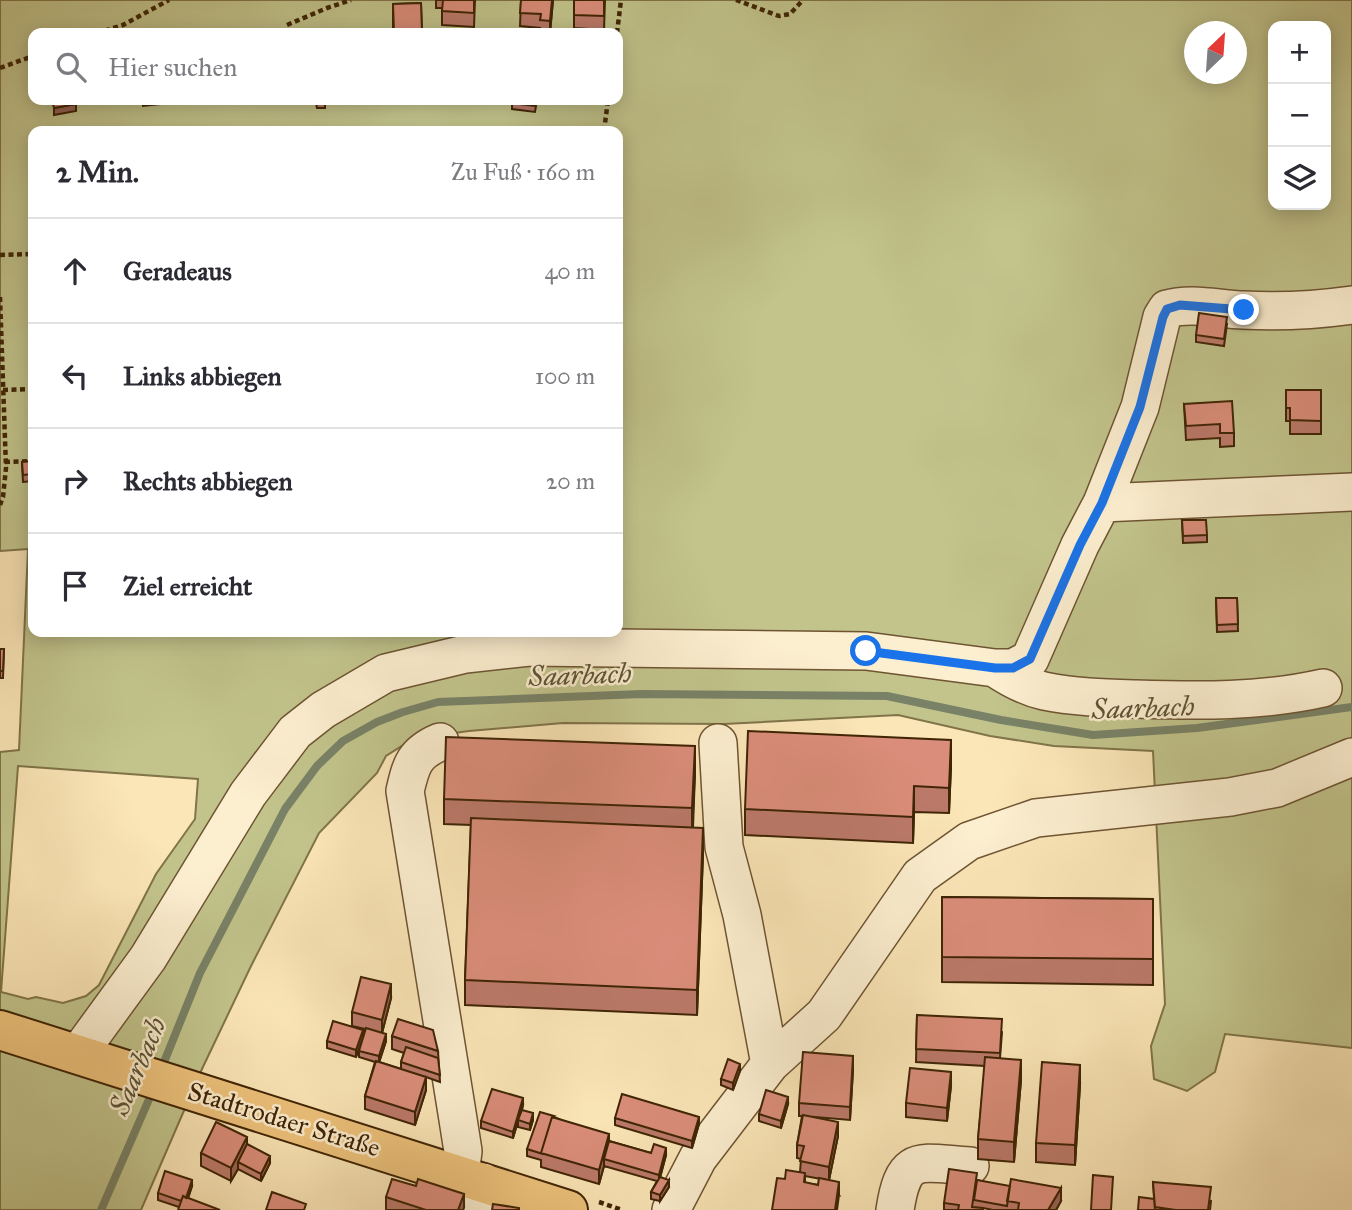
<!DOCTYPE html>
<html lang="de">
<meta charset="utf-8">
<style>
:root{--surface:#fff;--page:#f7f7f7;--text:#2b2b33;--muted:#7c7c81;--line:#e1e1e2}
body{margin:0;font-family:"IM FELL Great Primer",serif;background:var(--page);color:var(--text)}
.controls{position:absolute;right:21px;top:21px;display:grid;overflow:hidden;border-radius:14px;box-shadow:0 4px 18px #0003}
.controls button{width:63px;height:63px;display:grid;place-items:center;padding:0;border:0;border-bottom:2px solid var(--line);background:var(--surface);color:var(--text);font:35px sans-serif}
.compass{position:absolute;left:1184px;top:21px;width:63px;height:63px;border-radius:50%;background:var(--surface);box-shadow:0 4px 18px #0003;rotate:25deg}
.stop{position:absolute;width:21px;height:21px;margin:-16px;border:5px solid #1a73e8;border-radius:50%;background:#fff}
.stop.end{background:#1a73e8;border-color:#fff;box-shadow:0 2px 7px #0008}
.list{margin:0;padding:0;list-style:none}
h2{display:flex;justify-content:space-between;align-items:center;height:91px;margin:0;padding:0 28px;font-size:30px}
h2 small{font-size:23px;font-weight:400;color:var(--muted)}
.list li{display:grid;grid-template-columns:46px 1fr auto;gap:21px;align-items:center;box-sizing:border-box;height:105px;padding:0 28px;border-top:2px solid var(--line)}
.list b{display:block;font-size:26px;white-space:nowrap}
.list em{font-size:23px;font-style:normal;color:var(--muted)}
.icon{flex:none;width:38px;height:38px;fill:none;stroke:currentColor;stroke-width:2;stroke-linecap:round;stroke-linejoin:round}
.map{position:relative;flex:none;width:1352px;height:1210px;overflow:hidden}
.search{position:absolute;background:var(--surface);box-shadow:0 4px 18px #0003;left:28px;top:28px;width:595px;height:77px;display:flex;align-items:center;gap:18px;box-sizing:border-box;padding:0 24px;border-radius:14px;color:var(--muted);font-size:26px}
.panel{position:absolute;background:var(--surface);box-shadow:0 4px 18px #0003;left:28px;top:126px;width:595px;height:511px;border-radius:14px}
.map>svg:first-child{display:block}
.green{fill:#c2c48c;stroke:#807448;stroke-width:2;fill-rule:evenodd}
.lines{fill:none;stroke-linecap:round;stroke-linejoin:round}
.stream{stroke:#798267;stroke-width:8}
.minor-casing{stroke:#6e5432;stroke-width:40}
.major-casing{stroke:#3f2405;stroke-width:42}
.path{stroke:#3f2405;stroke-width:4.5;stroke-dasharray:5 3.5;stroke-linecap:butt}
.minor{stroke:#fcefd0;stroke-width:37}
.major{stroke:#eec37c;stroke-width:38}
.wall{fill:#bb7969;stroke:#3f2405;stroke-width:2;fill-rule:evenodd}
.shaded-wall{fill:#996355;stroke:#3f2405;stroke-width:2}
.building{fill:#da8d7a;stroke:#3f2405;stroke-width:2}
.route{stroke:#1a73e8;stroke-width:9}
.labels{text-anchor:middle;stroke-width:5;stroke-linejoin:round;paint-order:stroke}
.street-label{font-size:26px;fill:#3f2405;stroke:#fcefd0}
.water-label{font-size:28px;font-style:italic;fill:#5c5336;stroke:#fcefd0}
</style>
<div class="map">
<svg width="1352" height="1210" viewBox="0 0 1352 1210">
<rect width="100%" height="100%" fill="#fbe6b7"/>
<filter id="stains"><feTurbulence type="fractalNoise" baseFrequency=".00286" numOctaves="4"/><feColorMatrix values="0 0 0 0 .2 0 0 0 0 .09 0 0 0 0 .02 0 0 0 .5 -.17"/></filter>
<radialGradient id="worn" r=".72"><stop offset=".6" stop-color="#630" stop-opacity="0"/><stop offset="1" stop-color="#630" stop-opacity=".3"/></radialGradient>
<path class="green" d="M0,0H1352V297L1168,324L1352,311V1048L1225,1034L1215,1072L1187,1091L1154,1079L1151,1046L1165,1004L1153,751L1054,746L990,736L898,715L724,724L563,723L469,731L418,738L405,744L386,756L377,773L319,833L251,966L202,1069L141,1210H0V752L19,750L28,549L0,551ZM1273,26H1326V205H1273ZM1194,32H1236V74H1194ZM33,33H618V100H33ZM33,131H618V632H33ZM18,766L198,779L195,819L156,874L99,985L86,996L63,1003L36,997L28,999L1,992Z"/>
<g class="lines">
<path class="stream" d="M160,1072L200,973L285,809L317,766L343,741L377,722L403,712L438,702L641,694L887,696L1001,720L1093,735L1197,728L1352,707
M101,1210L153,1090"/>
<defs>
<path id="minor" d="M1102,503L1352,492
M995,668C1010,678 1026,687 1044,691C1073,697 1105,698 1135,699C1199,701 1261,702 1323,688
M440,742C414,753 411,765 405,791L457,1113L463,1151L460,1175
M78,1054L148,958L248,794L295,732L323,710L386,673L465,654L529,647L866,651L995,668H1013L1030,659L1080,545L1102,503L1140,407L1162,317L1167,309C1191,302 1218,309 1243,310C1280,312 1316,310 1352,305
M770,1064L824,1015L920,876L969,841L1036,818L1230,797L1277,788L1352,757
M478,1210V1199L483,1182
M671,1210L698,1158L770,1064L742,915L724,847L718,743
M895,1210C904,1152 919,1163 970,1166"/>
<path id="major" d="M0,1030L568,1210"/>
</defs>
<use href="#minor" class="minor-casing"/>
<use href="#major" class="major-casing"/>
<path class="path" d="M736,0L779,16L790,14L803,0
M287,25L327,8L351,0
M97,33L123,25L169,0
M617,33L621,0
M0,68L33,56
M604,131L608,100
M0,255L33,254
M0,297L6,468L3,497L0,505
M3,390L33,389
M5,462L33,461
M599,1202L622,1210"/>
<use href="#minor" class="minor"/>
<use href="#major" class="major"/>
</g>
<path class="wall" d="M436,0H475L474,27L442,25V8H436Z
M521,0H553L550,33H540V28L520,26Z
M574,0H605L604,30L574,28Z
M421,3L422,33H393V4Z
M143,100H160V104L143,106Z
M299,100H325V108H317L316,103L300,104Z
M512,100H537L535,112L512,109Z
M1227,324L1224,346L1196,342V335Z
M1286,390H1321V434H1290V421H1286Z
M1184,404L1234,433V446L1220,447V438L1186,440Z
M33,461V481L23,482L22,462Z
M1182,520L1207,535V542L1183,543Z
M1216,598H1237L1238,631L1217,632Z
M0,649H4L3,678H0Z
M951,766L949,813L914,812L913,843L745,835V809Z
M695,772L693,828L703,854L697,1015L465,1005V980L471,825L444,824V799Z
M942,897L1153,899V985L942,982Z
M391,998L382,1033L386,1041L379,1062L401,1069V1062L404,1053L392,1049V1036L438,1051L440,1082L426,1077V1090L415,1125L365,1109V1096L375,1062L359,1057V1051L365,1029L352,1026V1012Z
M917,1015L1002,1032L1000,1058L1021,1080L1014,1162L978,1159V1139L985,1066L916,1062Z
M363,1037L356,1057L327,1048V1041Z
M853,1070L850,1120L815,1117L838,1136L829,1180L839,1195L785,1179L800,1172L801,1159L797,1158V1145L802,1116H799V1103ZM805,1176L821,1179L818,1185L805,1183Z
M740,1071L733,1090L721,1085V1079Z
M1080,1085L1075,1165L1036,1162V1143Z
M951,1086L947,1121L906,1117V1103Z
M788,1104L781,1128L759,1121V1114Z
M523,1105L522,1110L533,1120L530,1130L518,1127V1120L520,1114L513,1138L481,1128V1121Z
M554,1117L609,1141L651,1153L666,1155L660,1177L669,1187L660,1201L651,1199V1192L657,1181L604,1166L599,1184L541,1167V1160L527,1156V1149Z
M615,1118L699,1124L692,1148L615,1125Z
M247,1144L270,1163L261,1181L238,1169L231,1181L201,1166V1153Z
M977,1180L1061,1201L1056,1210H993L983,1208V1210H944V1203Z
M1153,1182L1211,1201L1210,1210H1138L1154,1198Z
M192,1186L188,1198L179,1207L158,1200V1193Z
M386,1197L464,1207L463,1210H386Z"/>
<path class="shaded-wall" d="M552,0H553L550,33V21Z
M76,104V111L54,115V108Z
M951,740V766L949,813V788Z
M695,746V772L692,834V808Z
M914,786V812L913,843V817Z
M703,828V854L697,1015V990Z
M391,984V998L382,1033V1020Z
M363,1030V1037L356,1057V1050Z
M386,1034V1041L379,1063V1056Z
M853,1056V1070L850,1120V1107Z
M1021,1060V1080L1014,1162V1142Z
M740,1064V1071L733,1090V1083Z
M1080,1065V1085L1075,1165V1145Z
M951,1072V1086L947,1121V1108Z
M426,1077V1090L415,1125V1112Z
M788,1097V1104L781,1128V1121Z
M523,1098V1105L513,1138V1132Z
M533,1113V1120L530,1130V1124Z
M699,1117V1124L692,1148V1141Z
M838,1122V1136L829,1180V1167Z
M609,1134V1147L604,1159V1166L599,1184V1170Z
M247,1137V1151L238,1162V1169L231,1181V1168Z
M666,1148V1155L659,1182V1175Z
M270,1156V1163L261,1181V1174Z
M192,1180V1186L185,1208V1202Z
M669,1180V1187L660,1201V1195Z
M839,1182V1195L837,1210H835Z
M1061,1188V1201L1056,1210H1048Z
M464,1194V1207L463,1210H458Z"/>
<path class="building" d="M443,0H474V13L442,11Z
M521,0H552L550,21L540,20L541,14L520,13Z
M574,0H604V16L574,15Z
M421,3L422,32L394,33L393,4Z
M52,100H75L76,104L54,108Z
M512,100H536L535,106L512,103Z
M1199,313L1227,317L1224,339L1196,335Z
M1286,390H1321V421L1290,420V408H1286Z
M1232,401L1234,433H1220V424L1186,426L1184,404Z
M33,461V474L23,475L22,462Z
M1182,520H1206L1207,535L1183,536Z
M1216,598H1237L1238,624L1217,625Z
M0,649H4L3,671H0Z
M748,731L951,740L949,788L914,786L913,817L745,809Z
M446,737L695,746L692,808L444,799Z
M471,818L703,828L697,990L465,980Z
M942,897L1153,899V959L942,957Z
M361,977L391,984L382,1020L352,1012Z
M917,1015L1002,1019L1000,1053L916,1049Z
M398,1019L433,1030L438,1051L392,1036Z
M333,1021L363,1030L356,1050L327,1041Z
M366,1028L386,1034L379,1056L359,1051Z
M406,1047L438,1058L440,1075L401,1062Z
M803,1052L853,1056L850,1107L799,1103Z
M985,1057L1021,1060L1014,1142L978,1139Z
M728,1059L740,1064L733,1083L721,1079Z
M376,1061L426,1077L415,1112L365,1096Z
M1042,1062L1080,1065L1075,1145L1036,1143Z
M910,1068L951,1072L947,1108L906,1103Z
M492,1089L523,1098L513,1132L481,1121Z
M766,1090L788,1097L781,1121L759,1114Z
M622,1094L699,1117L692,1141L615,1118Z
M522,1110L533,1113L530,1124L518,1120Z
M540,1112L554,1116L552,1117L541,1153L543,1154L527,1149Z
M803,1115L838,1122L829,1167L800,1161L804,1146L797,1145Z
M552,1117L609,1134L599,1170L541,1153Z
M216,1122L247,1137L231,1168L201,1153Z
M609,1141L651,1153L654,1144L666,1148L659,1175L604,1159Z
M247,1144L270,1156L261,1174L238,1162Z
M949,1169L977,1173L972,1207L983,1208V1210H958L959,1205L944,1203Z
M786,1170L805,1173L804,1182L818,1185L819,1178L839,1182L835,1210H772L777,1178L785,1179Z
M165,1171L192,1180L186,1198L183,1196L181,1201L158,1193Z
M1093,1175L1113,1177L1111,1210H1091Z
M660,1177L669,1180L660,1195L651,1192Z
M392,1179L416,1186L418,1179L464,1194L458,1210H426L386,1197Z
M1011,1179L1061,1188L1048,1210H1018L1019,1203L1007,1201Z
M977,1180L1010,1186L1007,1206L974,1200Z
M1153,1182L1211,1187L1208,1210H1176L1155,1207Z
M272,1192L306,1204L304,1210H266Z
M183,1196L220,1210H178Z
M1139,1197L1154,1199L1155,1210H1138Z
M493,1204L519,1208V1210H492Z"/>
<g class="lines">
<path class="route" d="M866,651L995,668H1013L1030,659L1080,545L1102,503L1140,407L1163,317L1167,309L1180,305L1244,310"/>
</g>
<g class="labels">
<g class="street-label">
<text transform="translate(284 1119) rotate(17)" y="9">Stadtrodaer Straße</text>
</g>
<g class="water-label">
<text transform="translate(580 674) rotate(-2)" y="10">Saarbach</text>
<text transform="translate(1143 707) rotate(-2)" y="10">Saarbach</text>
<text transform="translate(137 1066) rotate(-67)" y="10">Saarbach</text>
</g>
</g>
<rect width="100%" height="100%" filter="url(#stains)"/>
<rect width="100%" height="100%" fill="url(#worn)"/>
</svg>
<div class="controls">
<button>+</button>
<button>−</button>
<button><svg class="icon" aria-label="layers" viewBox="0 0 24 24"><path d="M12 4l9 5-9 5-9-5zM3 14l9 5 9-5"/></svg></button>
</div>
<svg class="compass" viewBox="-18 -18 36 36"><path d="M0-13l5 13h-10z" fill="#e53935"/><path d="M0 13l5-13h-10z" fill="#7c7c81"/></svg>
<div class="stop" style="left:866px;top:651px"></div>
<div class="stop end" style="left:1244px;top:310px"></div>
<div class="search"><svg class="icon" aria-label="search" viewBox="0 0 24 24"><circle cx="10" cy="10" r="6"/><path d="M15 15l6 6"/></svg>Hier suchen</div>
<section class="panel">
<h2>2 Min.<small>Zu Fuß · 160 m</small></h2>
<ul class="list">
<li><svg class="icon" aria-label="ahead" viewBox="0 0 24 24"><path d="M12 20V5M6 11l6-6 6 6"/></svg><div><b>Geradeaus</b></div><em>40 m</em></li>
<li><svg class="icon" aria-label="left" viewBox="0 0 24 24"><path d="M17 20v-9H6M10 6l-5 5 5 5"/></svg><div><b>Links abbiegen</b></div><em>100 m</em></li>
<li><svg class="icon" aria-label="right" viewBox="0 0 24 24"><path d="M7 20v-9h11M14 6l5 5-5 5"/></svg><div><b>Rechts abbiegen</b></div><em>20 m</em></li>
<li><svg class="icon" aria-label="arrive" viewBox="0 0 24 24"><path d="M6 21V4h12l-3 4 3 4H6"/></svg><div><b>Ziel erreicht</b></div></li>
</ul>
</section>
</div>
